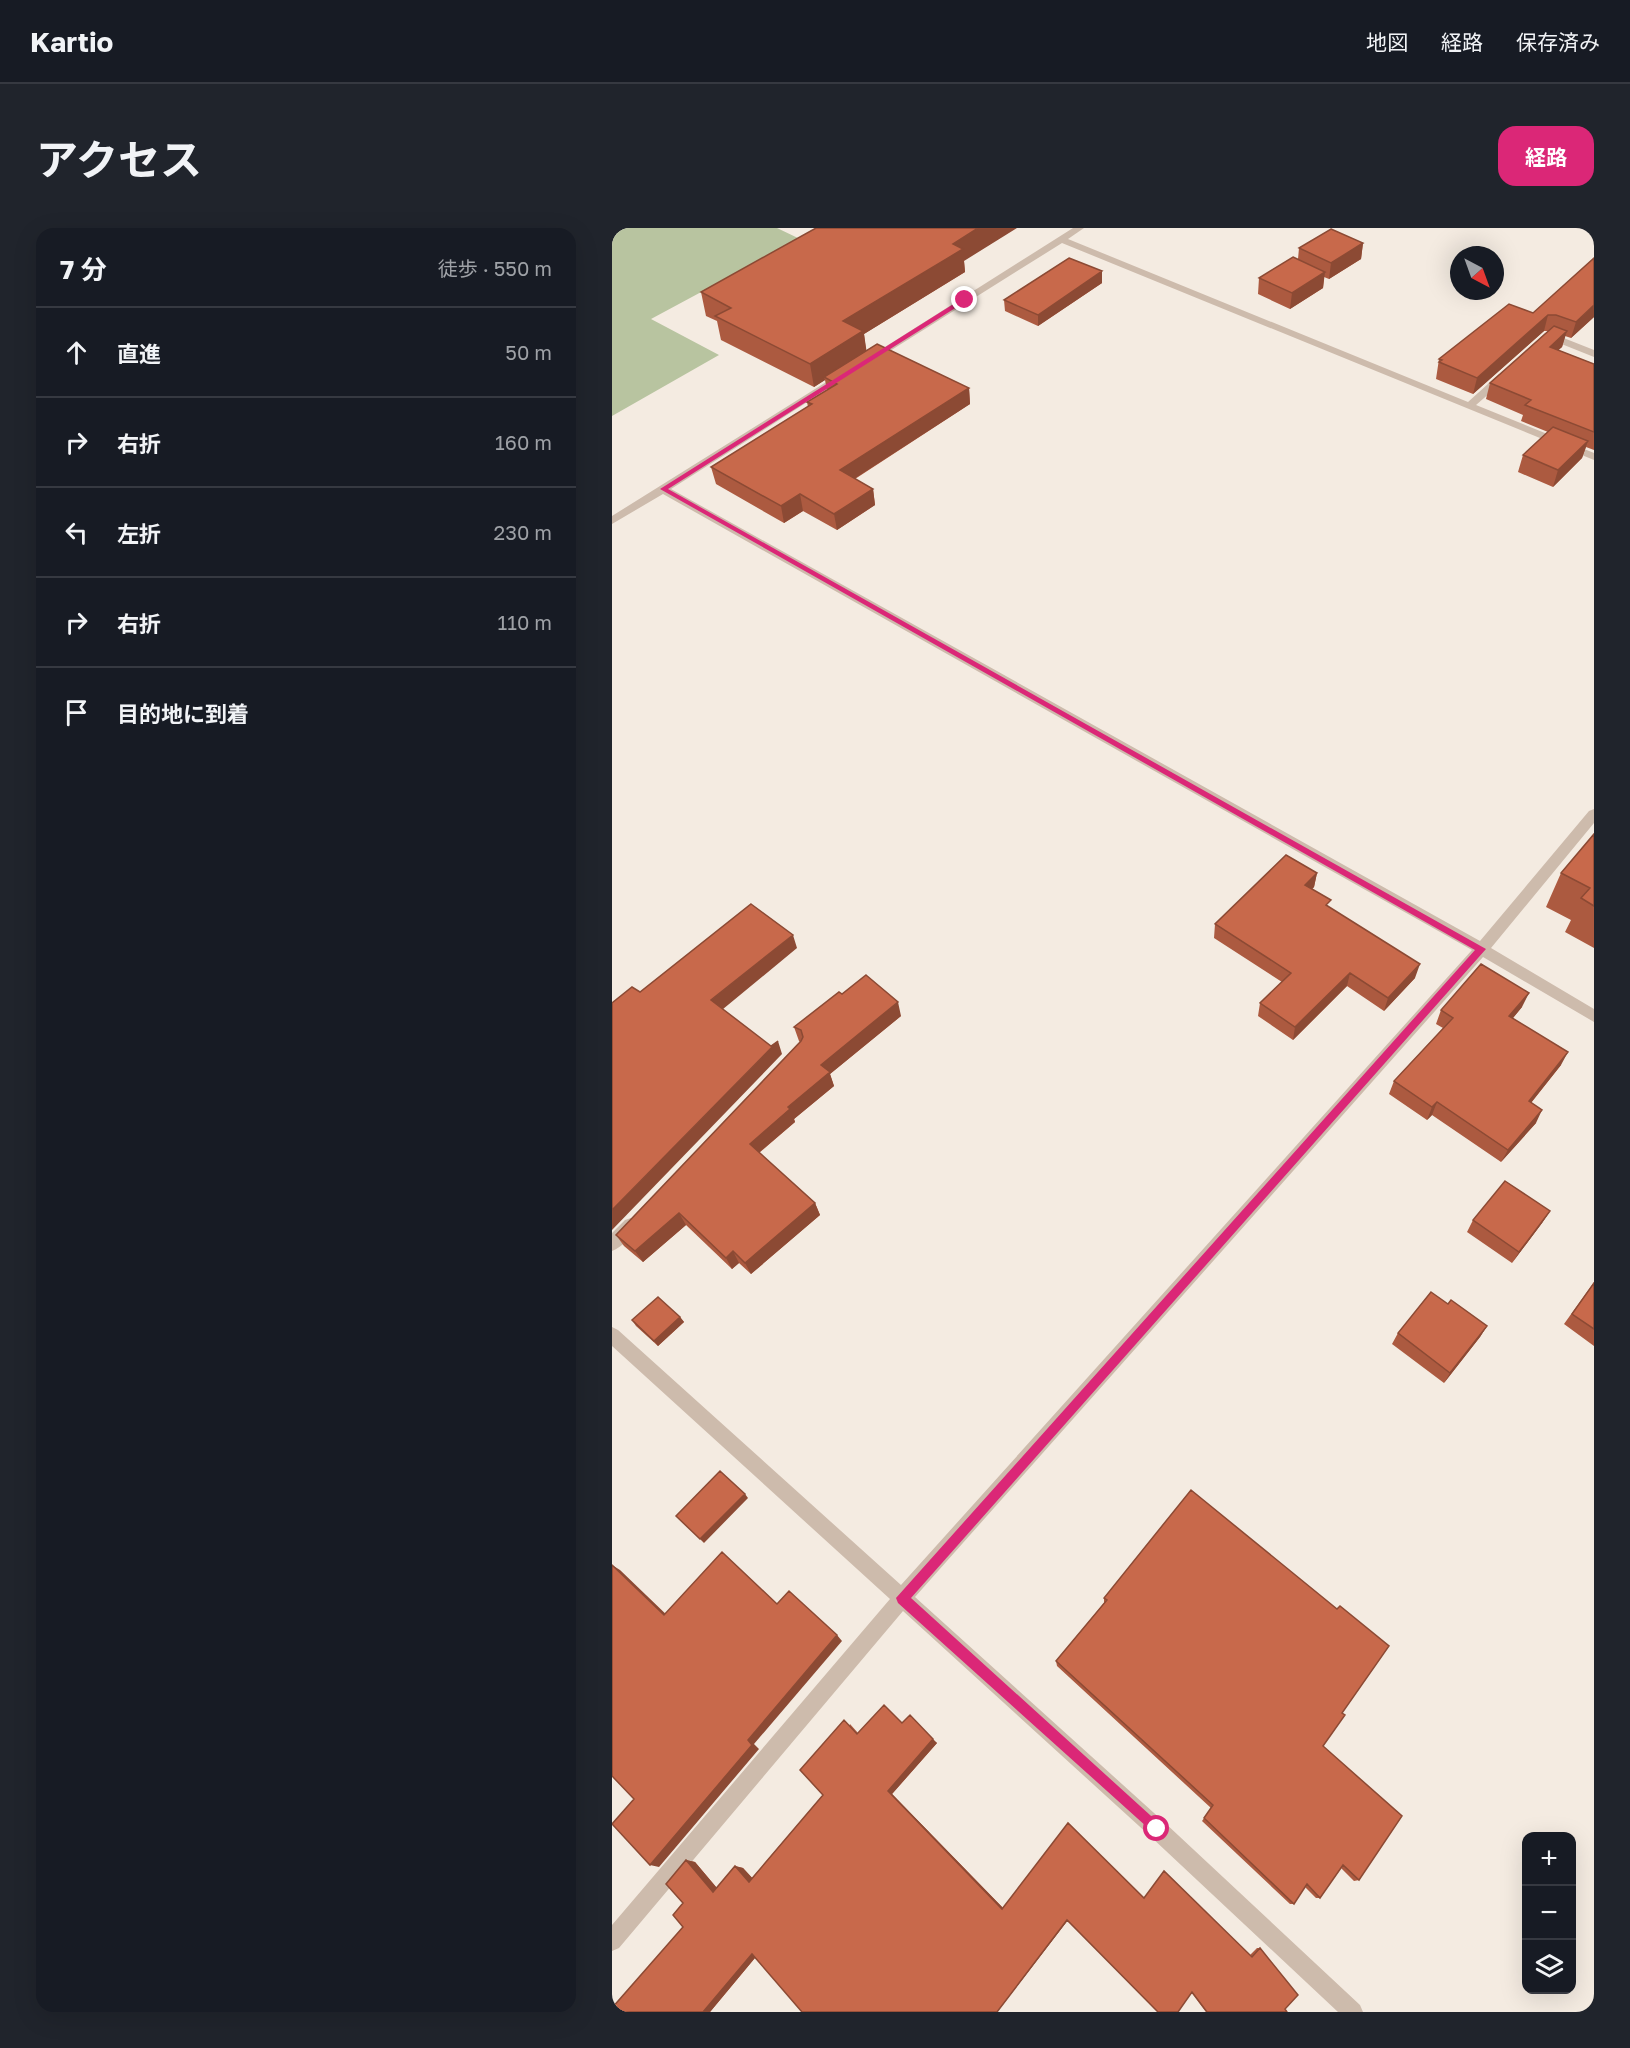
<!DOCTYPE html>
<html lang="ja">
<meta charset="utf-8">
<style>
:root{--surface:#171b24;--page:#20242c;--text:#f1f3f6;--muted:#9ea1a6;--line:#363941;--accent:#db2777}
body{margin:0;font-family:"Golos Text","Noto Sans JP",sans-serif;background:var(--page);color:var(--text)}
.controls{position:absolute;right:18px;bottom:18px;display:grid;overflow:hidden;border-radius:12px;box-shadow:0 6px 24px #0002}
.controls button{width:54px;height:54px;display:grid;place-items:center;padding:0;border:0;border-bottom:2px solid var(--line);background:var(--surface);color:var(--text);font:30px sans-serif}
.compass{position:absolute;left:838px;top:18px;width:54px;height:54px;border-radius:50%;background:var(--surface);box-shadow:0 6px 24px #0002;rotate:139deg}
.stop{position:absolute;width:18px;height:18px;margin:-14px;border:4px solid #db2777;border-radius:50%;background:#fff}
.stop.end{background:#db2777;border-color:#fff;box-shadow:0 2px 6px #0008}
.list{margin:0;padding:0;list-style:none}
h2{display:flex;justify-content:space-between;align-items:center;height:78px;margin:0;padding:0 24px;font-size:26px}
h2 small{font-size:20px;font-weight:400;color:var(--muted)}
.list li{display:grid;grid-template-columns:39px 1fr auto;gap:18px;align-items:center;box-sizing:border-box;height:90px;padding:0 24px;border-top:2px solid var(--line)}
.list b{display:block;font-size:22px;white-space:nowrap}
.list em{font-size:20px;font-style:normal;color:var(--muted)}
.icon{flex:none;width:33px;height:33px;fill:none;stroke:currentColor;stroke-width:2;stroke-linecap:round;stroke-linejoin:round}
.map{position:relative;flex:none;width:982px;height:1784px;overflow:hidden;border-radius:18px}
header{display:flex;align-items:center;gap:36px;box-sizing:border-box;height:84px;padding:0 30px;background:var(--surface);border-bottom:2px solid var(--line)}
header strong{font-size:28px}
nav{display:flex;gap:33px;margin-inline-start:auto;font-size:21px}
.intro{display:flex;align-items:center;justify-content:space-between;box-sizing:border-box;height:144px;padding:0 36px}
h1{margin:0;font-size:42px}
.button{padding:15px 27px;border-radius:18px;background:var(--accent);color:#fff;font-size:21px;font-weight:700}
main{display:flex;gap:36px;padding:0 36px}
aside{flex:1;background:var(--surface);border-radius:18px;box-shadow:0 6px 24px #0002}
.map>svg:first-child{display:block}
.green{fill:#b8c4a0}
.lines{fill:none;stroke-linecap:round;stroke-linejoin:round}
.minor{fill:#cdbbac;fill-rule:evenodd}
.wall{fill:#ac5a40}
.shaded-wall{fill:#8c4a34}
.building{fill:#c8694b;stroke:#8c4a34;stroke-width:1.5}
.route{fill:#db2777}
</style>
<header>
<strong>Kartio</strong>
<nav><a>地図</a><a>経路</a><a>保存済み</a></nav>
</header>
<div class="intro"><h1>アクセス</h1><a class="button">経路</a></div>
<main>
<aside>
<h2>7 分<small>徒歩 · 550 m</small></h2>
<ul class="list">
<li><svg class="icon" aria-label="ahead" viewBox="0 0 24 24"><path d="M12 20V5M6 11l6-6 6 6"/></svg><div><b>直進</b></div><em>50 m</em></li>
<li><svg class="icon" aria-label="right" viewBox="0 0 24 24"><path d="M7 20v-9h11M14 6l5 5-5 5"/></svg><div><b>右折</b></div><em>160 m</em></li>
<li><svg class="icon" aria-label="left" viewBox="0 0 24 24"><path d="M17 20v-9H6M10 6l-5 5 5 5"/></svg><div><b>左折</b></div><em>230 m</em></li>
<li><svg class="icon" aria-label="right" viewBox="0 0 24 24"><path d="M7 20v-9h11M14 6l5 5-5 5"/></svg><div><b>右折</b></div><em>110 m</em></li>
<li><svg class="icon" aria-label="arrive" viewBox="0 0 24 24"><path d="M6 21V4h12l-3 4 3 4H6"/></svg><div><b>目的地に到着</b></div></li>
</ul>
</aside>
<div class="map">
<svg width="982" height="1784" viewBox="0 0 982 1784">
<rect width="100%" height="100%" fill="#f4ebe1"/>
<path class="green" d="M0,0H165L188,11L39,91L107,127L0,188Z"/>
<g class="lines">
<path class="minor" d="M461,0H472L456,11L856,174L887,146H895V150L864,177L982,225V232L450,15L262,133L254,131Z
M933,105H939L982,122V129L937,111L930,112L928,110Z
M227,146L236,148L59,261L868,713L977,583L982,581V595L879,720L982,781V794L871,729L303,1369L552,1594L748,1777L751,1784H726L538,1608L291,1383L7,1720L0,1723V1697L278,1371L0,1118V1099L6,1102L289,1357L860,722L51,266L0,296V288Z
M19,990L25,992L27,997C22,1007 10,1019 0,1023V1005L13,992Z"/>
</g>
<path class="wall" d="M751,15L749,31L717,51L712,49L711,60L678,81L646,66L647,50L686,31L687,20Z
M352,33L353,44L252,106L254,123L357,160L358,176L243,251L261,261L263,277L225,302L191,283L172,295L104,256L99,239L196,179L195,174L215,162L213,152L202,159L109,112L105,93L94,88L89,64Z
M490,43V55L426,98L393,83L392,72Z
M921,85L982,89L959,110L953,108L950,119L946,122L982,136V222L974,219L970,230L941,259L906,244L911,227L936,204L909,193L911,187L874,171L878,155L936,103H932L861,166L824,151L827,131Z
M982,606V720L953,704L959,692L934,679L949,645Z
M705,645L702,659L700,661L718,680L803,750L772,783L735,758L681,812L646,788L648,775L670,754L602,710L603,696Z
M230,766L289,788L218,846L222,858L182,891L183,894L147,925L203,975L208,987L139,1046L127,1035L120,1041L74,997L31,1034L12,1018L4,1007L188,814L187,813L182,799Z
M910,779L901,790L949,837L919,875L924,895L889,934L820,887L815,892L777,866L782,853L831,800L824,796L829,782Z
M938,983L930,995L900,1035L855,1004L861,992Z
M982,1054V1118L952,1096Z
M836,1076L875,1098L868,1109L832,1155L780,1116L786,1105Z
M68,1089L72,1094L46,1118L24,1098L20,1092Z
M492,1370L730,1485L711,1518L747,1652L742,1653L729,1640L708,1670H704L693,1659L682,1676H678L590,1593L599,1580L445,1438L444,1433L492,1375Z
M290,1495L325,1515L280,1566L391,1680L532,1669L638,1727L645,1720H648L673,1781L675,1784H594L579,1764L456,1692L385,1784L143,1730L98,1784H0L71,1699L74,1632L83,1634L105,1660L123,1638L131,1640L140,1650L211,1567L238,1496L246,1505Z"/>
<path class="shaded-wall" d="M366,0H405L352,33L353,44L252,106L255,126L212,149L213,152L202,159L198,136L231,93L341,16Z
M751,15L749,31L717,51L719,35Z
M490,43V55L426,98V87Z
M713,44L711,60L678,81L680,65Z
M982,77V89L959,110L964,94Z
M936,87L932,103L861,166L865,150Z
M955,103L950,119L933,134L938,119Z
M357,160L358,176L231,258L228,242Z
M976,213L970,230L941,259L946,242Z
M261,261L263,277L225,302L222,286Z
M188,266L191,283L172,295L169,278Z
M705,645L702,659L690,671L693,657Z
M181,707L185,720L105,786L99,772Z
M808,736L803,750L772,783L776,770Z
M738,745L735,758L681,812L683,799Z
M917,765L910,779L891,802L897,788Z
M286,774L289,788L218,846L222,858L182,891L183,894L143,928L138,916L176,879L209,837Z
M166,813L170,826L0,1002V982Z
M956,824L949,837L910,886L917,873Z
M825,874L820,887L815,892L820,879Z
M930,882L924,895L889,934L896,922Z
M203,975L208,987L139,1046L133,1035Z
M938,983L930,995L900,1035L907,1024Z
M67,985L74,997L31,1034L23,1023Z
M121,1023L127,1035L120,1041L114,1030Z
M68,1089L72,1094L46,1118L42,1113Z
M875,1098L868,1109L832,1155L838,1145Z
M133,1266L136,1270L92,1315L88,1311Z
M0,1337L8,1342L60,1392L52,1387Z
M225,1407L230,1413L142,1516L147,1521L47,1639L38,1637L136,1512Z
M321,1511L325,1515L280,1566L392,1681H390L276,1563Z
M74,1632L83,1634L109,1665L101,1664Z
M123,1638L131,1640L145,1655L137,1654Z
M455,1692H456L385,1784Z
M147,1725L98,1784H91L140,1726Z"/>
<path class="building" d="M204,0H366L341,16L351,21L231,93L251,103L198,136L103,88L119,80L89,64Z
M719,1L751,15L719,35L687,20Z
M681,29L713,44L680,65L647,50Z
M457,30L490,43L426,87L392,72Z
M982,30V77L964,94L944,87H936L865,150L827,134L830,132L827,131L897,76L921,85Z
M942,98L955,103L938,119L982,136V204L913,177L919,172L878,155Z
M265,116L357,160L228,242L261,261L222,286L188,266L169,278L99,239L200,176L195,174L225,156L212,149Z
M941,199L976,213L946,242L911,227Z
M982,606V678L969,670L978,660L949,645Z
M674,627L705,645L693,657L719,672L714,677L808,736L776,770L738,745L683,799L648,775L679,745L603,696Z
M139,676L181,707L99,772L159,818L166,813L0,982V775L20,759L28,764Z
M869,736L917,765L897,788L956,824L917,873L930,882L896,922L825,874L820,879L782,853L841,790L829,782Z
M254,747L286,774L209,837L218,844L176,879L178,881L138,916L203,975L133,1035L121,1023L114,1030L67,985L23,1023L4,1007L189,813L191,809L189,802L182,799L227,764L230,766Z
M893,953L938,983L907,1024L861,992Z
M982,1055V1101L960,1086Z
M819,1064L836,1076L839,1072L875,1098L838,1145L786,1105Z
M46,1069L68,1089L42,1113L20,1092Z
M108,1243L133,1266L88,1311L64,1288Z
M579,1262L725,1381L728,1378L777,1418L730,1485L733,1487L711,1518L790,1588L747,1652L731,1637L708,1670L695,1656L682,1676L592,1590L601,1577L444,1433L495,1372L492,1370Z
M110,1324L165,1376L177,1363L225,1407L136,1512L140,1517L38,1637L0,1596L22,1571L0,1548V1337L52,1387Z
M272,1477L290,1495L298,1487L321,1511L276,1563L390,1681L456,1595L532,1670L552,1643L640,1729L648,1720L686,1767L673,1781L675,1784H595L580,1764L566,1784H546L455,1692L385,1784H190L140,1726L91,1784H0V1780L71,1699L61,1687L71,1675L54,1656L74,1632L101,1664L123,1638L137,1654L211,1567L188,1542L232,1492L245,1506Z"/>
<path class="route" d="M351,70L356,72L56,261L874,721L299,1370L549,1597L551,1601L549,1606L545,1608L286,1375L284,1370L863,722L48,261Z"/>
</svg>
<div class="controls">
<button>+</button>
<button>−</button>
<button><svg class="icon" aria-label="layers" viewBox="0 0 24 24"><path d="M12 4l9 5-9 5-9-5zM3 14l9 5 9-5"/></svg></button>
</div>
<svg class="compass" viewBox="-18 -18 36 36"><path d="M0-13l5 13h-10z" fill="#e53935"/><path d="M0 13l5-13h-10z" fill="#9ea1a6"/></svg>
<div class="stop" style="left:545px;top:1601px"></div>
<div class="stop end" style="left:353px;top:72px"></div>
</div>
</main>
